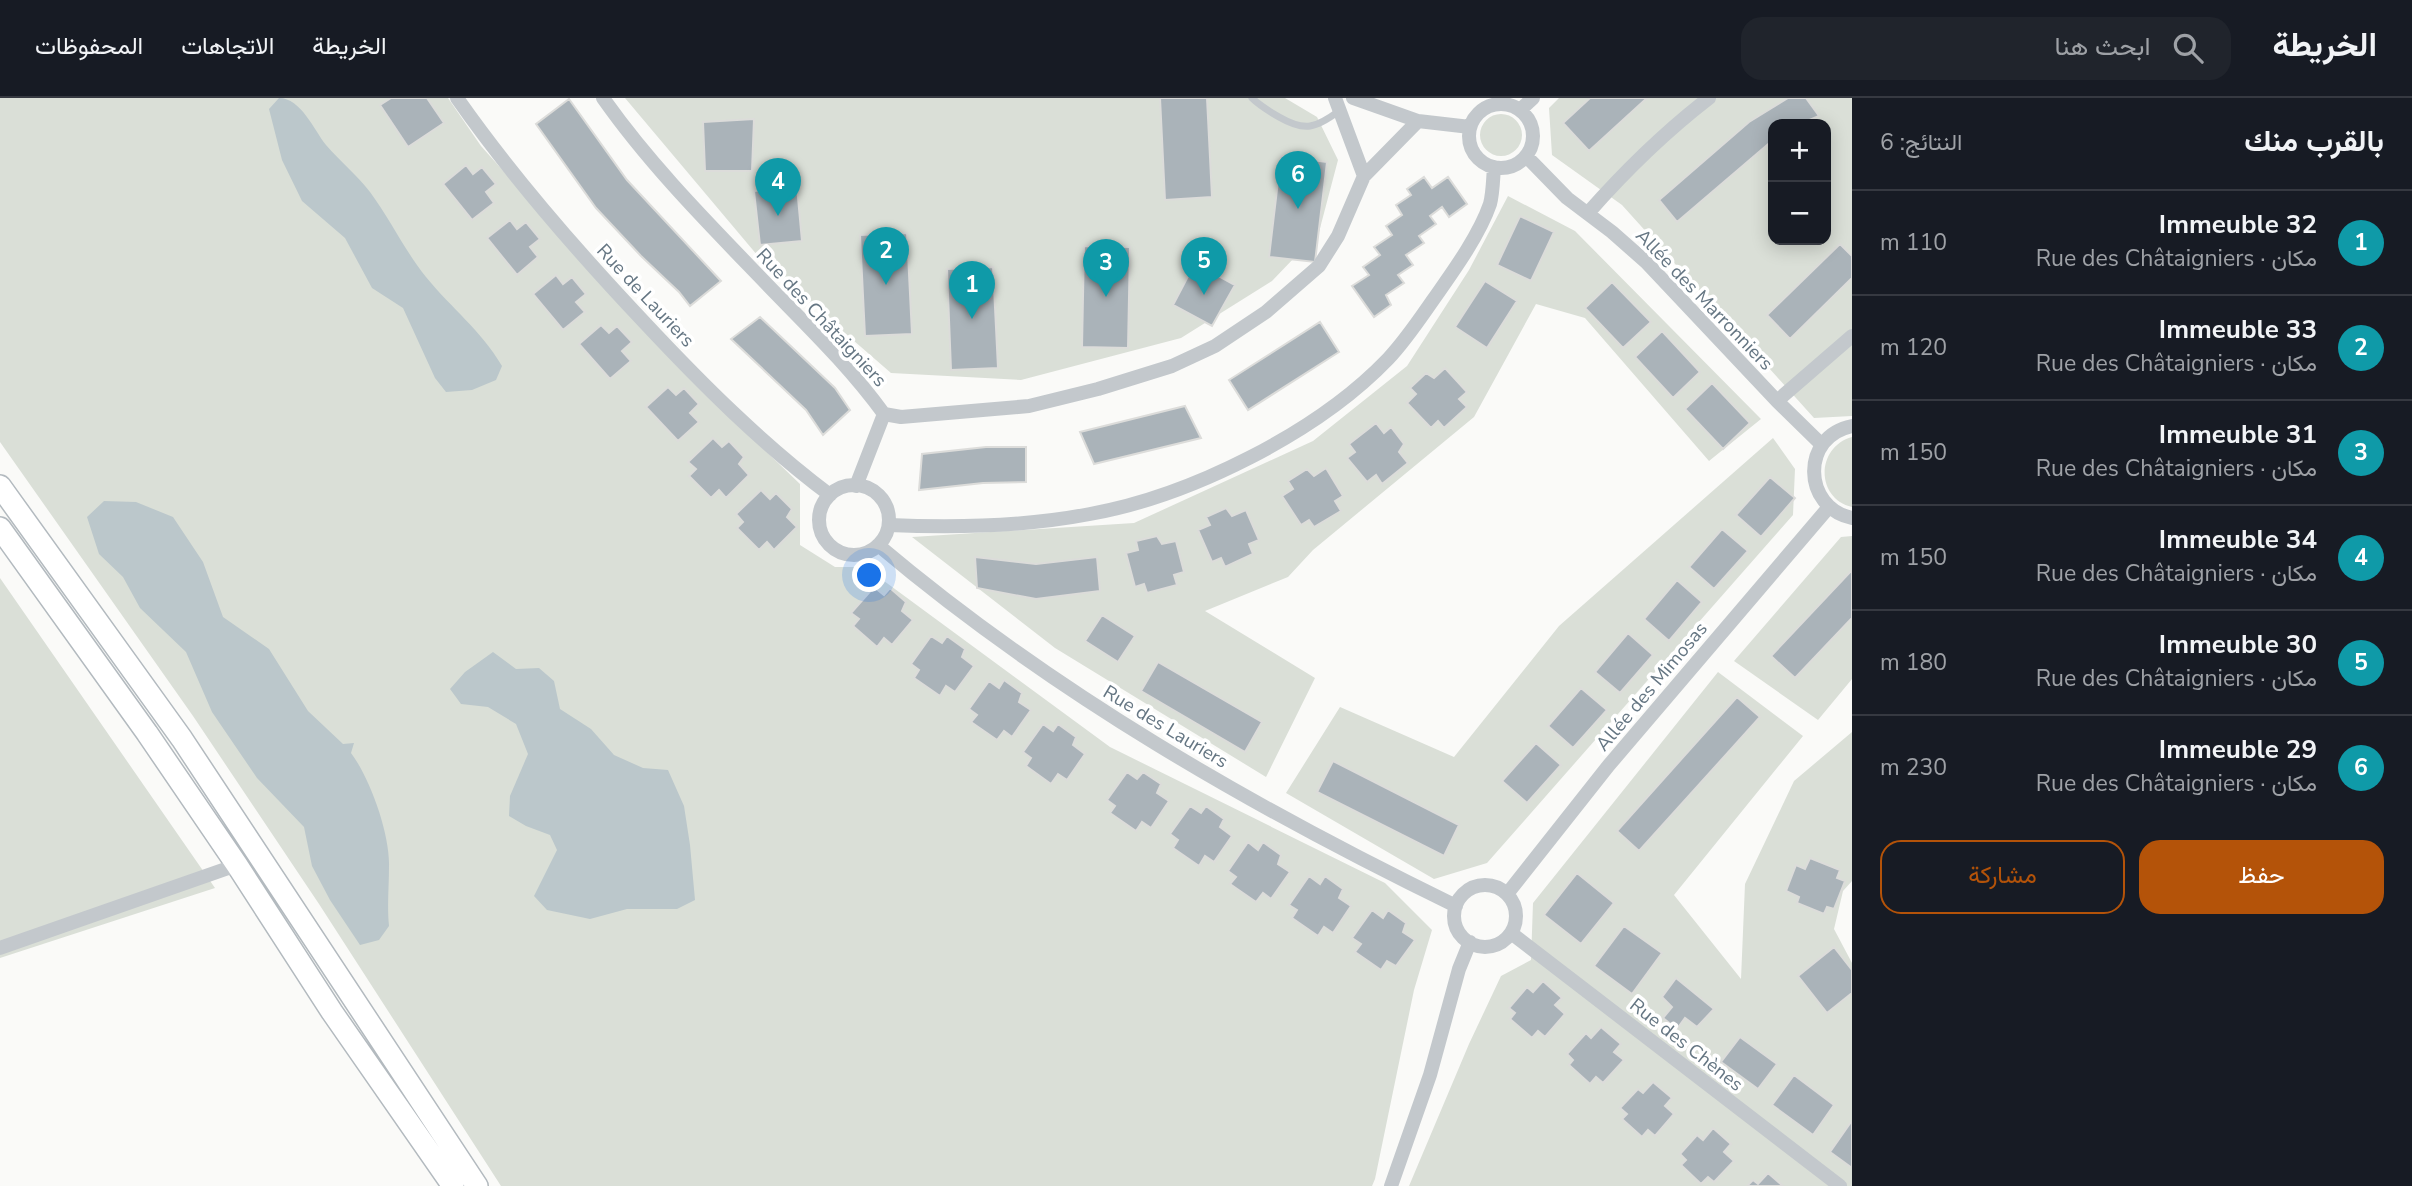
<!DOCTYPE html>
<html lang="ar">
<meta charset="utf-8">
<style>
:root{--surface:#171b24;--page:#20242c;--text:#f1f3f6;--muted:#9ea1a6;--line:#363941;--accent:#b45309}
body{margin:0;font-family:"Nunito Sans",Vazirmatn,sans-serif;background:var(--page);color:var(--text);direction:rtl}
.controls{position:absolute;right:21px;top:21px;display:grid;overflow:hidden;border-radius:14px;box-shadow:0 4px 18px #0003}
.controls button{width:63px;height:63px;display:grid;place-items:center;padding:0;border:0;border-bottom:2px solid var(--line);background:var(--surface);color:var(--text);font:35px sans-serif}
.you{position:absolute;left:870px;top:478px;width:24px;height:24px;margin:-18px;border:5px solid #fff;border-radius:50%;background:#1a73e8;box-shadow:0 0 0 10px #1a73e833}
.badge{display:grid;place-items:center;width:46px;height:46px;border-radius:50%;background:var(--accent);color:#fff;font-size:23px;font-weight:700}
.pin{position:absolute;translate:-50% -58px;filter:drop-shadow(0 2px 4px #0008)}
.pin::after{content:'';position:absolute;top:37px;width:24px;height:21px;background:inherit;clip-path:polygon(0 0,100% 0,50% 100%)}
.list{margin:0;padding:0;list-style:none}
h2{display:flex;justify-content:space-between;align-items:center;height:91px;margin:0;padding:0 28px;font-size:30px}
h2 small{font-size:23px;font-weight:400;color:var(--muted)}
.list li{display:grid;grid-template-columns:46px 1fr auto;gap:21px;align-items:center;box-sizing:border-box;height:105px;padding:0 28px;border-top:2px solid var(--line)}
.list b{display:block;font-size:26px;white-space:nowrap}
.list p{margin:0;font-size:23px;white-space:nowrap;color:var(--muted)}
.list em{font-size:23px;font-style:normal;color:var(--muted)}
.actions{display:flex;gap:14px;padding:21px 28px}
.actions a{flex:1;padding:16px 0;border:2px solid var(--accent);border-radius:21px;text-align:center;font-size:24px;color:var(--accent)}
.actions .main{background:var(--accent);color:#fff}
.icon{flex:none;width:38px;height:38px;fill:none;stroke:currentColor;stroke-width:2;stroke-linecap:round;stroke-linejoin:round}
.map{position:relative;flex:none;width:1852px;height:1088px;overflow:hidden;direction:ltr}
header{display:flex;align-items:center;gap:42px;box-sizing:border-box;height:98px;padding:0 35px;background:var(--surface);border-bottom:2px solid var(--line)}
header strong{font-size:33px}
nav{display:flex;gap:38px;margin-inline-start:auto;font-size:24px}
.search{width:490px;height:63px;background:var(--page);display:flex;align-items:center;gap:18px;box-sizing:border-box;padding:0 24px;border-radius:21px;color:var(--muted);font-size:26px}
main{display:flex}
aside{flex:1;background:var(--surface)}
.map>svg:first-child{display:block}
.green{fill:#dadfd7;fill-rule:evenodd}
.water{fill:#bbc7cb}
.building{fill:#aab3b9;stroke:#dcdcda;stroke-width:2}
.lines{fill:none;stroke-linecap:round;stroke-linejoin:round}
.secondary-casing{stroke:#b3babf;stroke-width:24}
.lane{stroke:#c3c8cc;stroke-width:7}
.street{stroke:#c3c8cc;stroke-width:14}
.secondary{stroke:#fff;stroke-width:21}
.labels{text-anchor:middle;stroke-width:7;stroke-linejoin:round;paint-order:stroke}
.street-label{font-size:19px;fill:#657683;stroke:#fff}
</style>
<header>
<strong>الخريطة</strong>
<div class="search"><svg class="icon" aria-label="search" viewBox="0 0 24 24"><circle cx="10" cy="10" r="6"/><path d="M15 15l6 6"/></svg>ابحث هنا</div>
<nav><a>الخريطة</a><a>الاتجاهات</a><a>المحفوظات</a></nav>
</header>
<main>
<aside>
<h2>بالقرب منك<small>النتائج: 6</small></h2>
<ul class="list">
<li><span class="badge" style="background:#0f9aa8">1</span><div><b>Immeuble 32</b><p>مكان · Rue des Châtaigniers</p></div><em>110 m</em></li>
<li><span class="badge" style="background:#0f9aa8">2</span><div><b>Immeuble 33</b><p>مكان · Rue des Châtaigniers</p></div><em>120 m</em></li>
<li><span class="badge" style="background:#0f9aa8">3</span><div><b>Immeuble 31</b><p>مكان · Rue des Châtaigniers</p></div><em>150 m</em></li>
<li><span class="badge" style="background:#0f9aa8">4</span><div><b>Immeuble 34</b><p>مكان · Rue des Châtaigniers</p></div><em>150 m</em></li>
<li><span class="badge" style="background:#0f9aa8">5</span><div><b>Immeuble 30</b><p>مكان · Rue des Châtaigniers</p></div><em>180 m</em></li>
<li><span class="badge" style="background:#0f9aa8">6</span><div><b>Immeuble 29</b><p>مكان · Rue des Châtaigniers</p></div><em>230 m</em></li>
</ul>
<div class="actions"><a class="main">حفظ</a><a>مشاركة</a></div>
</aside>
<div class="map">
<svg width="1852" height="1088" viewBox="0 0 1852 1088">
<rect width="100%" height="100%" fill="#fafaf8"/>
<path class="green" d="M0,0H448L481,48L676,267L800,386V447L835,469H865L1110,649L1385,785L1432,832L1414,892L1375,1081L1372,1088H501L319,806L193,618L0,344Z
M625,0H1285L1317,19L1338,62L1319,134L1272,183L1181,240L1021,282L891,275L763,164Z
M1559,0H1852V318L1814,320L1622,107L1552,57L1549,10ZM1773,26H1826V142H1773Z
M1480 37a21 21 0 1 1 42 0a21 21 0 1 1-42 0Z
M1508,98L1575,133L1761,321L1709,363L1585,220L1536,206L1474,319L1313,452L1288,479L1205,513L1315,580L1266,679L1055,550L912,439L1134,425L1313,343L1407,268L1469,172Z
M1852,339V409C1815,400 1816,349 1852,339Z
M1773,340L1795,371L1793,417L1487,765L1434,781L1286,695L1340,609L1454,659L1559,528Z
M1852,438V581L1818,622L1734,563L1841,439Z
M0,480L215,790L0,860Z
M1718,574L1803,638L1674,797L1741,881L1745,786L1794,683L1852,634V783L1843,793L1834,831L1852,865V1088H1409L1469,946L1501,878L1531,862L1533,805Z"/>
<path class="water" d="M279,0C301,0 314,32 326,47C340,63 357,77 370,94C390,121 405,153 426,179C452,211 480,231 502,268L496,282L472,292L446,294L435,280L403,210L372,190L345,140L302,103L282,62L269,11Z
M104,403L136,404L173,419L203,464L223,519L269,551L308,613L343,646L354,645L351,655C370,680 390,736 389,768C389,789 387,807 389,828L379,842L360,847L330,802L312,768L304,729L257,680L212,614L186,554L140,510L123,479L99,456L87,419Z
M493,554L516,571L539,570L554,583L560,611L591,631L614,657L643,670L668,672L684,708L690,747L695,802L677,811H627L590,821L547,812L534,798L557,752L550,737L526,728L509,718L510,698L528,656L516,626L488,609L461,606L450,591L465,574Z"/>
<path class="building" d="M391,0H427L444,25L408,49L380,7Z
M1160,0H1207L1212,99L1165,102Z
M1590,0H1647L1589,53L1563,25Z
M1788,0H1806L1819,18L1800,26H1773V42L1677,124L1659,102L1749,24Z
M569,1L627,82L721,183L690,208L679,194L641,158L596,110L536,26Z
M754,21L752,73H705L703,24Z
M1281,58L1327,64L1315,164L1269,159Z
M466,67L473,76L482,69L496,86L486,94L494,105L472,122L443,86Z
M1424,79L1432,90L1448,79L1467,106L1449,119L1442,109L1430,118L1436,126L1419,138L1424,145L1406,157L1413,167L1398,177L1404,185L1386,197L1391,207L1374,219L1352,188L1369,177L1363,169L1380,157L1374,149L1392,137L1386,128L1402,117L1396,107L1411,97L1407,91Z
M797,89L802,143L760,147L754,93Z
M1520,118L1554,134L1531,183L1497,167Z
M510,122L517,131L526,124L540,141L530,149L538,159L517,177L487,140Z
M907,135L912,236L865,238L860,137Z
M1840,146L1852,158V180L1790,241L1767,217Z
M1084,148L1130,149L1128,250L1082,249Z
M1195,165L1235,187L1212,228L1173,207Z
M993,169L998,270L951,272L947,171Z
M556,177L563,186L572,179L586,196L576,204L585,214L563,232L533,196Z
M1485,183L1517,203L1487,250L1455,229Z
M1612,184L1651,224L1623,250L1585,210Z
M760,219L835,290L850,312L823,337L806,312L731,241Z
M1320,224L1339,254L1248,312L1229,282Z
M601,227L609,235L617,228L632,244L622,253L631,263L610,281L579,246Z
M1662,233L1700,274L1673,300L1635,259Z
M1445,270L1467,294L1459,301L1467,309L1444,330L1438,323L1431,330L1407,305L1416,296L1410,290L1426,275L1434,280Z
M1712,285L1750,325L1723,351L1685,311Z
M668,289L676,297L684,290L699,306L690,315L699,324L678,343L646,309Z
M1185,308L1201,340L1094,366L1080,334Z
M1376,325L1384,335L1391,329L1404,346L1399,354L1408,365L1382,386L1376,377L1367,384L1347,360L1355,354L1349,346Z
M713,340L722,349L729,343L744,359L739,366L749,377L726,400L719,392L711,400L689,378L696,371L688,364Z
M986,349H1026V384L983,385L919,392L922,356Z
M1326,370L1343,398L1335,403L1341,413L1314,429L1309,422L1301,427L1282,398L1293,391L1288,383L1307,371L1314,378Z
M1770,379L1795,400L1761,439L1736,417Z
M761,392L770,401L776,395L792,411L787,419L797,429L774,452L767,444L759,452L737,430L743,424L736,416Z
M1226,410L1232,418L1246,412L1259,442L1249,446L1253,456L1225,469L1221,460L1212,464L1198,432L1210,427L1206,419Z
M1722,431L1748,453L1714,491L1689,469Z
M1157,438L1162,446L1176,443L1184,474L1174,477L1177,487L1147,495L1144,486L1135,489L1126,455L1138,452L1136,443Z
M975,459L1036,466L1097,459L1100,493L1036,501L977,490Z
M1852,472V520L1795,580L1771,558Z
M1677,482L1702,504L1669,543L1644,521Z
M874,489L884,497L890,490L906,504L902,513L913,522L892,547L884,540L877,549L853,528L859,521L851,515Z
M1102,517L1135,538L1118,564L1085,543Z
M1628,535L1653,557L1620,595L1595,574Z
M931,538L942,545L947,538L965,551L962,559L974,568L955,594L946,588L940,598L914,580L919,572L911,566Z
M1158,564L1262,624L1245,654L1141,593Z
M1004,582L1022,595L1019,604L1031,612L1012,639L1004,633L997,642L971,624L977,617L969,611L989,583L999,590Z
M1581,590L1607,612L1573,650L1548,628Z
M1737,599L1760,619L1639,753L1617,733Z
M1043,626L1053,633L1058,626L1076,639L1073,647L1085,656L1067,682L1058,676L1051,686L1026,668L1031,660L1023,654Z
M1536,645L1561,667L1527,705L1502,683Z
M1333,663L1459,727L1444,758L1317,694Z
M1127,674L1137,681L1143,674L1161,686L1157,695L1169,703L1151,730L1142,724L1136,733L1110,715L1115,708L1107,702Z
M1190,708L1201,715L1206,708L1224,721L1220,729L1232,738L1214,764L1205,758L1199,768L1173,750L1178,742L1170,736Z
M1248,744L1258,752L1263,744L1281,757L1278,766L1290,774L1271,801L1263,795L1256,804L1230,786L1236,779L1228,773Z
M1810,760L1840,772L1837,780L1845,783L1834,811L1827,809L1824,816L1797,805L1799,799L1786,793L1796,767L1805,771Z
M1577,775L1614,805L1581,846L1544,817Z
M1309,778L1320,786L1325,778L1343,791L1339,800L1351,808L1333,835L1324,829L1318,838L1292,820L1297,812L1289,807Z
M1372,812L1383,820L1388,812L1406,825L1403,834L1415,842L1396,868L1387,863L1381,872L1355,854L1361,846L1352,840Z
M1624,828L1662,855L1632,896L1594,868Z
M1834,849L1852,872V895L1827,915L1798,878Z
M1676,880L1714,911L1697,929L1685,920L1677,931L1663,920L1672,909L1662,899Z
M1543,883L1562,900L1555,907L1565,916L1545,939L1538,933L1532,940L1510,921L1515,915L1509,910L1527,889L1533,894Z
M1601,929L1621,946L1614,954L1624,962L1603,985L1596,979L1590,986L1569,967L1573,962L1567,956L1586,935L1591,940Z
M1740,939L1777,966L1758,991L1721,964Z
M1794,977L1834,1007L1813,1037L1772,1007Z
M1653,984L1672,1000L1665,1008L1674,1016L1655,1038L1648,1032L1642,1039L1622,1021L1627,1016L1620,1010L1638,991L1643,995Z
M1851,1024L1852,1025V1070L1830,1054Z
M1713,1030L1731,1046L1724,1054L1734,1063L1714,1084L1708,1079L1701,1086L1681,1067L1686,1062L1680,1056L1697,1037L1703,1042Z
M1768,1075L1783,1088H1747L1753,1082L1758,1086Z"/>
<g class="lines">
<defs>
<path id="secondary" d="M0,388L182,641L477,1088
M0,430L147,635L237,767L332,914L453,1088"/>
</defs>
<use href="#secondary" class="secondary-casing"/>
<path class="lane" d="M1252,0C1260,8 1269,13 1279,19C1305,34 1316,30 1339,13"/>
<path class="street" d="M457,0C513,80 577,153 644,224C702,286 762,346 830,397
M603,0C648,64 704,121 758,177C802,223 847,265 884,316L901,319L1029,308L1098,291L1172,268L1215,248L1266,214L1319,168L1338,138L1364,78L1418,23
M1335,0L1364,78
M1353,0L1418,23L1470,29
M1469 38a32 32 0 1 1 64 0a32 32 0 1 1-64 0Z
M1520,12L1533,0
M1526,58L1567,100L1612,134L1646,164L1777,303L1822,347
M1588,115C1625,73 1665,34 1709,0
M1777,303L1852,238
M1852,328C1801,338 1802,409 1852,420
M819 422a35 35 0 1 1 70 0a35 35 0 1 1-70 0Z
M856,388L884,316
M889,427C956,430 1023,429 1090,416C1190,398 1317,335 1388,261C1405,243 1419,222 1433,202C1452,175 1479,138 1490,106C1493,95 1493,81 1494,69
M878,447C1052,594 1252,709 1456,808
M1454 818a31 31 0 1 1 62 0a31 31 0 1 1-62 0Z
M1507,796L1609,667L1829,409
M1511,835L1840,1088
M0,850L237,767
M1391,1088L1430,977L1459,871L1470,844"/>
<use href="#secondary" class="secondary"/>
</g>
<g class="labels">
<g class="street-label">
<text transform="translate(646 197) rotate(47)" y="7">Rue de Lauriers</text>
<text transform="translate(1705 201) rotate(46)" y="7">Allée des Marronniers</text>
<text transform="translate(822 219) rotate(47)" y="7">Rue des Châtaigniers</text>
<text transform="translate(1651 588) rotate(-50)" y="7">Allée des Mimosas</text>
<text transform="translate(1166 628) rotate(31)" y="7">Rue des Lauriers</text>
<text transform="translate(1687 946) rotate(38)" y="7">Rue des Chènes</text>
</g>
</g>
</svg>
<div class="controls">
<button>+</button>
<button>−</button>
</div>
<div class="you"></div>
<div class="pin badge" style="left:972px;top:221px;background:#0f9aa8">1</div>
<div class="pin badge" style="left:886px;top:187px;background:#0f9aa8">2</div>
<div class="pin badge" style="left:1106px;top:199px;background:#0f9aa8">3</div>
<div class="pin badge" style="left:778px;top:118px;background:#0f9aa8">4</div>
<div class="pin badge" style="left:1204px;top:197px;background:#0f9aa8">5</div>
<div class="pin badge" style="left:1298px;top:111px;background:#0f9aa8">6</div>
</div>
</main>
